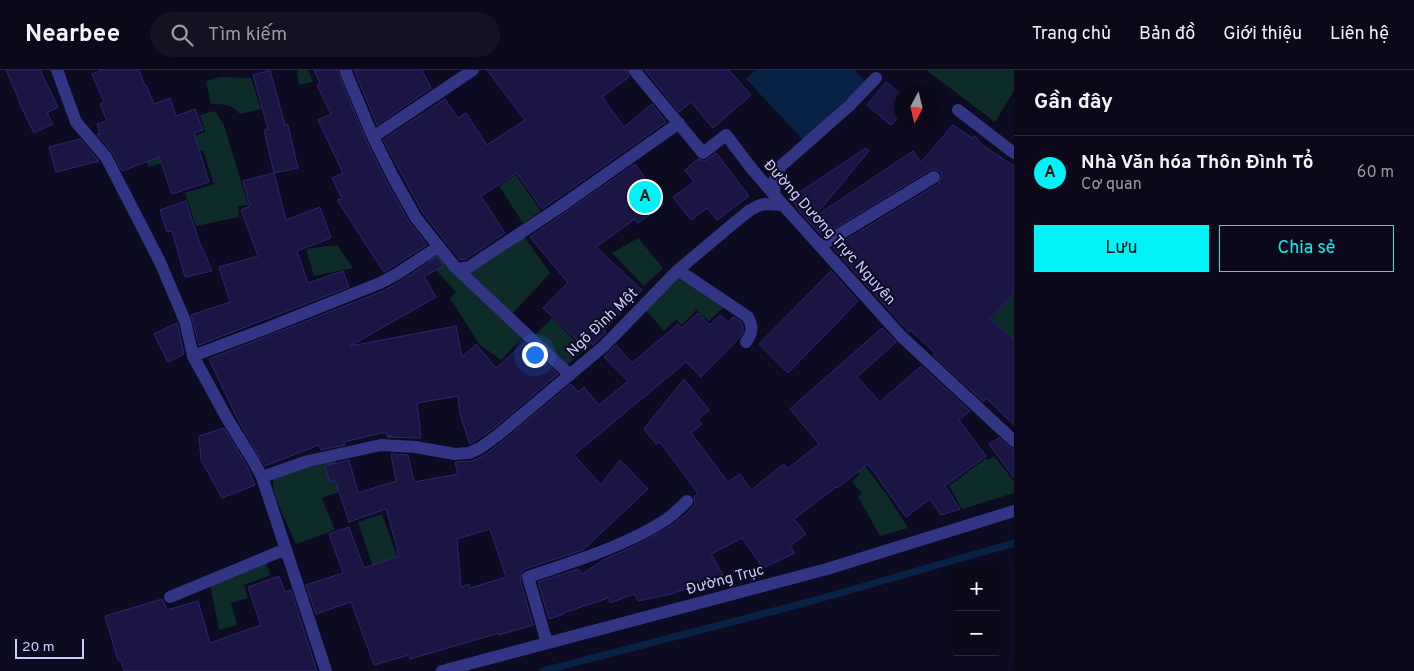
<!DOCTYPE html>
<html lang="vi">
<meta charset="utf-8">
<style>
:root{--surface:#0a0819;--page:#131122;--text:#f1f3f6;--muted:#999aa2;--line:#2a2938;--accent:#00f2f6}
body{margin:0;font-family:Overpass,sans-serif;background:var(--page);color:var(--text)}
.controls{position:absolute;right:15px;bottom:15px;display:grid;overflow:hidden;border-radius:0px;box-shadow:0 2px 12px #0003}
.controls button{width:45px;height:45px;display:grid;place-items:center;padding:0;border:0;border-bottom:1px solid var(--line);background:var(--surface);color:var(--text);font:25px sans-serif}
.compass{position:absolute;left:894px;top:15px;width:45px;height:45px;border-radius:50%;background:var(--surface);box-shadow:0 2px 12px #0003;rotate:187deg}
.scale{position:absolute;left:15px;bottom:12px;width:69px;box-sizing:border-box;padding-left:5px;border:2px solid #cccbff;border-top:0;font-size:14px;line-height:18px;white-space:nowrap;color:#cccbff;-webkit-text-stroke:4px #0d0b21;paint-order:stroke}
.you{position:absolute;left:534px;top:284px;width:18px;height:18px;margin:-12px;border:4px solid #fff;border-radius:50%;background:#1a73e8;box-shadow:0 0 0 8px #1a73e833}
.badge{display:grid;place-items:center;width:32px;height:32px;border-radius:50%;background:var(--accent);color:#111;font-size:16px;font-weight:700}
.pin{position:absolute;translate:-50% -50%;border:2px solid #fff;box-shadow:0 1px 5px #0006}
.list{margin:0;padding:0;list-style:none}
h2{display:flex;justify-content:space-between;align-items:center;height:65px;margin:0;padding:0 20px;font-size:21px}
h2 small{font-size:16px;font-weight:400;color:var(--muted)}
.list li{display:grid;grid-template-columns:32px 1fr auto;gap:15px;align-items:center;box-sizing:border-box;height:75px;padding:0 20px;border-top:1px solid var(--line)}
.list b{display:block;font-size:19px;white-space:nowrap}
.list p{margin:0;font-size:16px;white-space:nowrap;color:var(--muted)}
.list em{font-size:16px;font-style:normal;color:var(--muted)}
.actions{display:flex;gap:10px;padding:15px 20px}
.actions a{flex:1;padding:11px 0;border:1px solid var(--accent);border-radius:0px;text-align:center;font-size:18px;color:var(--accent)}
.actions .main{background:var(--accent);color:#111}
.icon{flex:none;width:28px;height:28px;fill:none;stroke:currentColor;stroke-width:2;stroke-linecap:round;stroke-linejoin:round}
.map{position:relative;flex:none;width:1014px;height:601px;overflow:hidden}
header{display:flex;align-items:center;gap:30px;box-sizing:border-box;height:70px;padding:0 25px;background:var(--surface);border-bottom:1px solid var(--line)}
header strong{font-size:24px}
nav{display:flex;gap:28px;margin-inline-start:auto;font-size:18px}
.search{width:350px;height:45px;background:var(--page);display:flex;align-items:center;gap:12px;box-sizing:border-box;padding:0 18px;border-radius:28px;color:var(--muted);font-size:19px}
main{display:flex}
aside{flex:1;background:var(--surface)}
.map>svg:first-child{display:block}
.green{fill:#0d2b28}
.water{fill:#072244}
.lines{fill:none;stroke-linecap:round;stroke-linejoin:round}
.stream{stroke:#072244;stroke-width:7}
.building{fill:#1b1544;stroke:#2e2572;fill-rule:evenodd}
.minor{stroke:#313584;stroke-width:12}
.labels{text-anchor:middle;stroke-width:4;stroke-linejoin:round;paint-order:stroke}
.street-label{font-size:15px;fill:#cccbff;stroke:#0d0b21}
</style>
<header>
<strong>Nearbee</strong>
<div class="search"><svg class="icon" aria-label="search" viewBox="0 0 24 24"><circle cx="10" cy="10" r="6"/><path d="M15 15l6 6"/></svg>Tìm kiếm</div>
<nav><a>Trang chủ</a><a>Bản đồ</a><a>Giới thiệu</a><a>Liên hệ</a></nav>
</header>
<main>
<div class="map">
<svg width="1014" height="601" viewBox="0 0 1014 601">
<rect width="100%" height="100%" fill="#0d0b21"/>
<path class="green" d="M297,0H308L313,12L299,15Z
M926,0H1014V21L995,52Z
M220,7L251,8L261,39L240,44C232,34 223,34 211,34L206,11Z
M215,41L224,55L248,135L238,136L239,147L196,156L185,123L214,114L203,80L149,97L142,84L205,62L200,45Z
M516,105L541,141L523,153L499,116Z
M523,165L550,203L513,243L466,203Z
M638,168L663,198L644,216L612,183Z
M337,175L353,198L314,206L306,179Z
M439,184L522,268L501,290L479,274L450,228L456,222L428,191Z
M677,206L725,236L709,251L696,240L682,255L676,249L664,261L644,238Z
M1014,224V270L991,249Z
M552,248L584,280L567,295L535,265Z
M839,377L856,384L887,425L908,458L880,466L858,427L862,423L852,412L860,404Z
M333,383L344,420L322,428L335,460L296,474C291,462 272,425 273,414C273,411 274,410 275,407Z
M994,386L1014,411V423L962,439L949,416L986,388L988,390Z
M382,444L400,495L375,503L358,452Z
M266,491L270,505L244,515L248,528L231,533L237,555L219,560L210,514Z"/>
<path class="water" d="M756,0H855L866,12L803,70L746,9Z"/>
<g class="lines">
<path class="stream" d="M543,601L816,530L1014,473"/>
</g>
<path class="building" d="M6,0H40L58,37L47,43L53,54L34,63L19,32H20Z
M102,0H139L145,16L146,15L154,34L170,28L176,46L195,39L203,60L194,63L209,112L172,124L159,87L122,101L112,82L97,64H100L97,54L107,51L100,34L104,32L92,4Z
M270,0L285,55H288L298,98L274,103L264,60L268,59L253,5Z
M314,0H337L366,70L386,111L409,152L427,175L384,202L337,130L342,129L332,108L343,103L318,50L331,44L317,15L320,14Z
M354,0H422L431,18L377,55Z
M487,0H626L629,7L602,27L624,57L652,34L666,52L542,139L517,103L481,126L505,163L466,189L460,190L423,143L383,70L445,29L458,48L466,43L487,75L525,50Z
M645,0H729L751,25L713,58L691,32L679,42Z
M886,12L902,25V43L891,55L867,35Z
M953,55L972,68L975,66L981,74L1014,96V224L990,249L1014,270V355L987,329L983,331L933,285L935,283L910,260L908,262L907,260L833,178L938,114L942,107L941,102L934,99L930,100L822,166L800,142L791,128L866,78L869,81L813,148L913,81L921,92Z
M80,69L99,91L56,102L49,77Z
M716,83L749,126L717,150L707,138L691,150L673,127L694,112L685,100L698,89L705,91Z
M635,94L664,134L638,153L635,149L596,177L642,220L604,260L606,262L593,275L591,273L586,279L543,238L568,213L530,167Z
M274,103L286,150L320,137L331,168L297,181L308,213L343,201L349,217L199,275L191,245L230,232L219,197L258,186L241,140L250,136L243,111Z
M186,131L201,177H202L212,201L185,207L172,161L167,162L160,140Z
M437,187L444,196L424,206L436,227L350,276L456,256L462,287L476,274L496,298L524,273L558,304L493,359L470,374L460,344L458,326L417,333L421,368L387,367L392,366H387L386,362L344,372L345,375L321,380L319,375L265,396L238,350L209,289L383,221L401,211Z
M831,201L858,231L788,303L759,274Z
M698,243L710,255L720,245L728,252L733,247L742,252L743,258V262L739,268L701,307L686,292L574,385L601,415L620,390L648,419L583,480L525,499L522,502L520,509L533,555L499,565V563L410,589L409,585L374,595L351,532L316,544L306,515L343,503L329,464L349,457L364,498L399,486L397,481H398L386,439L349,452L335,410L330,411L325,396L349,390L358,423L396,411L391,384L408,385L414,412L458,404L455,392L472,391L485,385L503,371L571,314L578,322L584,317L599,335L628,311L604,287L616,275L632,293L678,254L682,258ZM490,459L506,507L470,518L469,514L461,517L457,469Z
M177,253L184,284L168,292L154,264Z
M882,258L896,272L857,307L880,332L921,296L970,341L959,350L986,386L945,416L960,439L941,445L930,429L906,447L868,394L837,418L836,417L794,449L806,464L790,476L795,483L763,498L742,468L711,484L723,505L671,524L638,531L634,524L610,533L608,528L563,543L564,544L549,549L538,512L578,499L582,504L603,490L637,475L671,456L686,444L695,434L694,427L698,423L660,372L656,374L644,359L684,309L709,340L698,349L702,354L691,363L728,412L740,404L751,420L784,394L787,399L819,374L790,339Z
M224,358L247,396L255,415L222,428L201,390L199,366Z
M999,368L1009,377L1014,379V408L989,374Z
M279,506L285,522L291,520L317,601H124L121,590H118L105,546L162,529L167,540L198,531L210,573L261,555L248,517Z"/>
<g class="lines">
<path class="minor" d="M57,0L76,52L106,87L160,192L185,251L193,286L228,350L254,392L262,407L326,601
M345,0L373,67L393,107L416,148L455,197L570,305
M634,0L703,83L726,65L752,99L783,135L901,266L1014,371
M958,40L1014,83
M373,67L473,0
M775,126C773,114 774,107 781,96L849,36L876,8
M820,176L934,107
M455,197L459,199L469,197L557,139L679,53
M678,200L748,247C753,257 753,262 746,272
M193,286L265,259L380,213L397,204L438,177
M262,407L308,391L381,375L415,377L455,384L469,383L480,378L498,365L604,276L678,200L734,153L750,140L758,136L764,134L783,135
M170,527L286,479
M547,573L528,507C575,491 624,477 667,449C674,444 681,437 687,431
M442,601L827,499L1014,441"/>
</g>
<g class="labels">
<g class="street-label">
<text transform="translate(830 162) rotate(48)" y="5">Đường Dương Trực Nguyên</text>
<text transform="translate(602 252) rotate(-44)" y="5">Ngõ Đình Một</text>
<text transform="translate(725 509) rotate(-15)" y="5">Đường Trục</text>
</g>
</g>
</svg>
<div class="controls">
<button>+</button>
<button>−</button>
</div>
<svg class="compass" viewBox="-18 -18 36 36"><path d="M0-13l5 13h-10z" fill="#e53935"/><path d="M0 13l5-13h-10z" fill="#999aa2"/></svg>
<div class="scale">20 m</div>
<div class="you"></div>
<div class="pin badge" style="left:645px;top:127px">A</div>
</div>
<aside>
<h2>Gần đây<small></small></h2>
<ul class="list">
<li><span class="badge">A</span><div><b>Nhà Văn hóa Thôn Đình Tổ</b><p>Cơ quan</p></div><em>60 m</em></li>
</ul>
<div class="actions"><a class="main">Lưu</a><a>Chia sẻ</a></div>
</aside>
</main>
